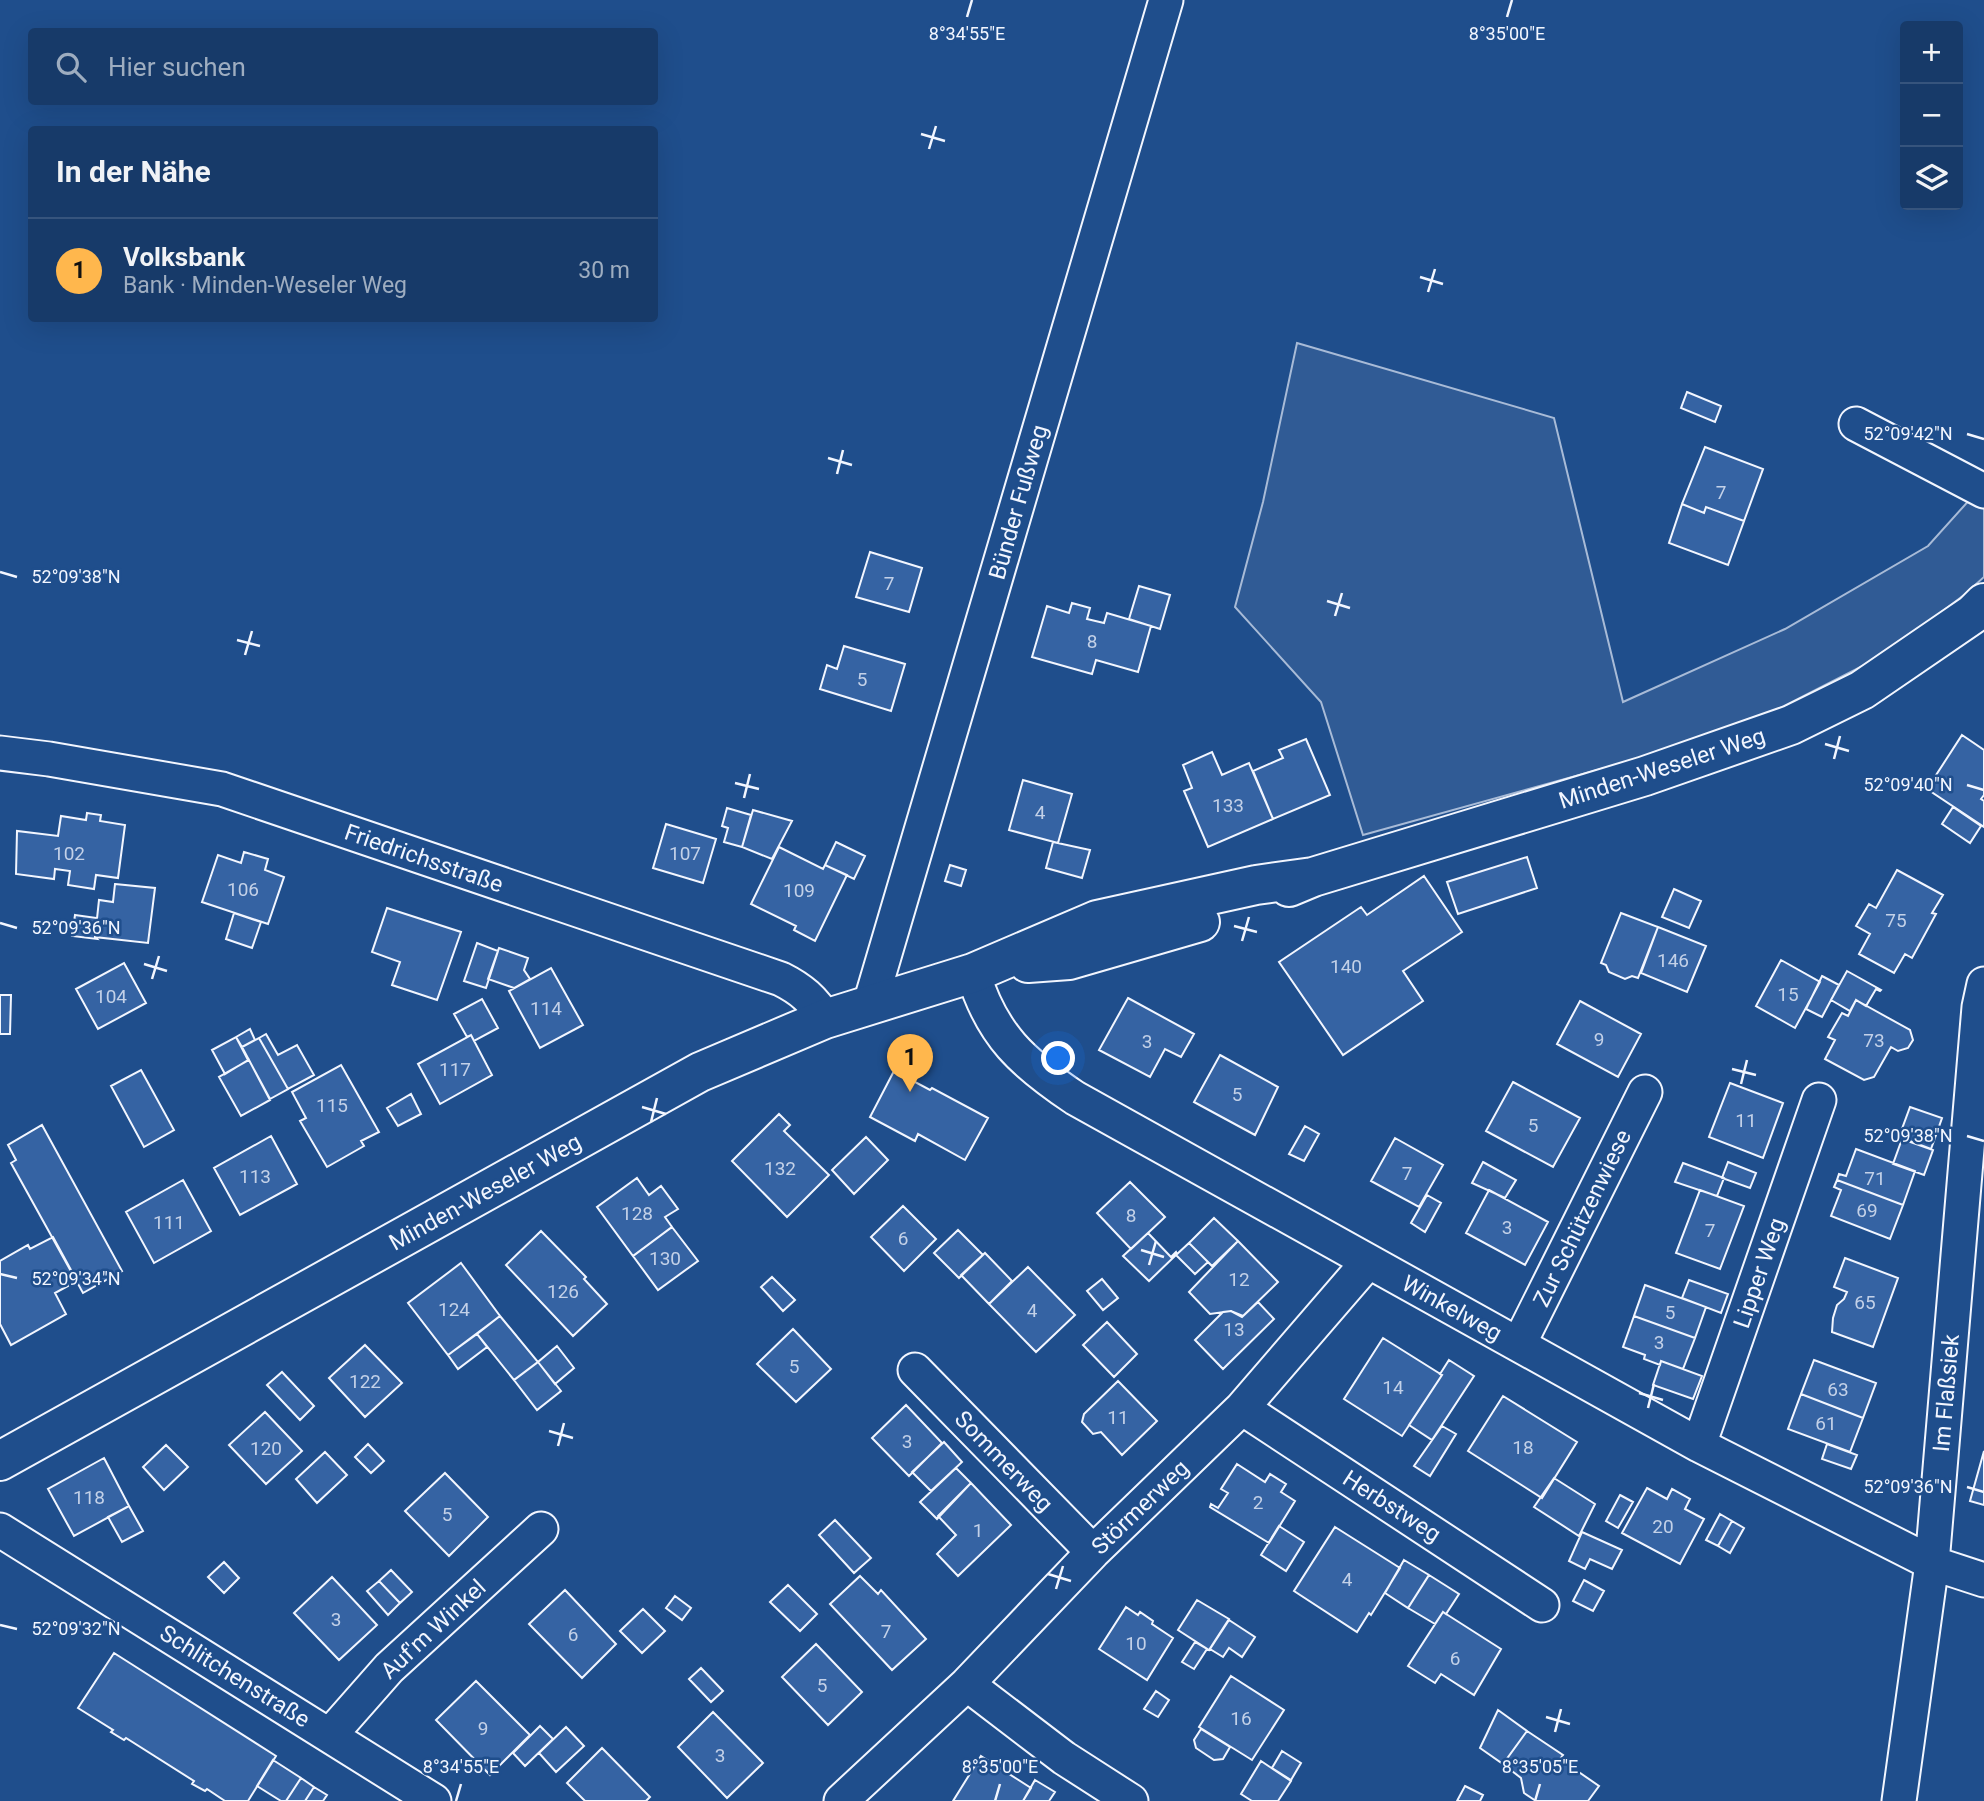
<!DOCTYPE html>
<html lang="de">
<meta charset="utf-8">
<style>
:root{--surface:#173a69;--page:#244571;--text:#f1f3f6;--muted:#9eadc0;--line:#36547d;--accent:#ffb74d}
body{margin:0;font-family:Roboto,sans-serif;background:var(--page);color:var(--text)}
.controls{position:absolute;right:21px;top:21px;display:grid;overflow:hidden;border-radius:7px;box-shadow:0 7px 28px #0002}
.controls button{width:63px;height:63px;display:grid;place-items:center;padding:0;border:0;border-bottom:2px solid var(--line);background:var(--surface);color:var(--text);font:35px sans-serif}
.you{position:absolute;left:1059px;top:1059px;width:24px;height:24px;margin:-18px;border:5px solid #fff;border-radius:50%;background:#1a73e8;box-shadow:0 0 0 10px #1a73e833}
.badge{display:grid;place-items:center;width:46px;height:46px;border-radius:50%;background:var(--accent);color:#111;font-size:23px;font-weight:700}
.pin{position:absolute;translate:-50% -58px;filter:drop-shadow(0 2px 4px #0008)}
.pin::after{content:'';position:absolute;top:37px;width:24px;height:21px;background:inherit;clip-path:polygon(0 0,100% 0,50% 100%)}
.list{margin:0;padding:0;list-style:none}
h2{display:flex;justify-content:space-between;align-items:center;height:91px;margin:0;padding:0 28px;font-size:30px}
h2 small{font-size:23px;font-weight:400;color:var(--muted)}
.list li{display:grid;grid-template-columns:46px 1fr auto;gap:21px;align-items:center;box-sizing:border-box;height:105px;padding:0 28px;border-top:2px solid var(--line)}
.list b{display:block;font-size:26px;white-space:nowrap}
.list p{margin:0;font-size:23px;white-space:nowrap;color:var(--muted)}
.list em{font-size:23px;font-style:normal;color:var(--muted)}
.icon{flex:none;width:38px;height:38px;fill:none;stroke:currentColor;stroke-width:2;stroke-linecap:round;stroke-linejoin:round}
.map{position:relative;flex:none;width:1984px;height:1801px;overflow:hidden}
.search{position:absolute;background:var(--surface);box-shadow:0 7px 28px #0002;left:28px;top:28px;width:630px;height:77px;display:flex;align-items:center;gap:18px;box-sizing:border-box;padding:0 24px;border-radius:7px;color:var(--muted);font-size:26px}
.panel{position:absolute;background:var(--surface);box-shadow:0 7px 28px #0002;left:28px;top:126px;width:630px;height:196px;border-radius:7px}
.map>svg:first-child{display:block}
.built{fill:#305b95;stroke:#a8bbd7;stroke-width:2}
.building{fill:#3563a3;stroke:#f2f6ff;stroke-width:2}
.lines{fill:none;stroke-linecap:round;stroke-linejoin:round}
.street-casing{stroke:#f2f6ff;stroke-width:37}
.secondary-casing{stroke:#f2f6ff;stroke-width:42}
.street{stroke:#1f4e8c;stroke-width:33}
.secondary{stroke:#1f4e8c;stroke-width:38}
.ticks{fill:none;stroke:#f2f6ff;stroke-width:2.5}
.labels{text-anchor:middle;stroke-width:5;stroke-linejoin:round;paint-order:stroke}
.number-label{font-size:19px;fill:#c3d1e8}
.street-label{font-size:23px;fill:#f2f6ff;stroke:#1f4e8c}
.ticks-label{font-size:18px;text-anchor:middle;fill:#f2f6ff;stroke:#1f4e8c;stroke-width:5;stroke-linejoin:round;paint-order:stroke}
</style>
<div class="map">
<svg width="1984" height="1801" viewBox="0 0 1984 1801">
<rect width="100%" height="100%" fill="#1f4e8c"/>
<path class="built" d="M1297,343L1554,418L1623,702L1785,629L1928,546L1972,497L1984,504V577L1964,595L1886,654L1778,709L1637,759L1363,835L1321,702L1235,607L1263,502Z"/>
<path class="building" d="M1687,392L1721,406L1715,422L1681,408Z
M1705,447L1763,469L1744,521L1706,507L1704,513L1682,504Z
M1682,504L1704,513L1706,507L1744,521L1728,565L1669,543Z
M870,552L922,568L909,612L856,597Z
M1139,586L1170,595L1160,629L1129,619Z
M1072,603L1090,608L1087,619L1104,623L1107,613L1151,626L1138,672L1096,660L1092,674L1032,657L1047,606L1069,613Z
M844,646L905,664L891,711L820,689L827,665L837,669Z
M1962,735L1984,750V795L1981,799L1984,801V827L1927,789Z
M1306,739L1330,795L1273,819L1253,771L1283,758L1279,750Z
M1212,752L1222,775L1249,763L1273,819L1208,847L1184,791L1192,788L1183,765Z
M1023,780L1072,794L1058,843L1009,830Z
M1953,807L1981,826L1970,843L1942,824Z
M727,808L751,815L742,847L724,842L728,828L722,826Z
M753,810L792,821L772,859L742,847Z
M87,813L101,815L100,821L125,825L118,878L96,875L94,889L68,885L70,871L55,869L54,879L16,874L17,831L58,836L61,816L86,820Z
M666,824L716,839L703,883L653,868Z
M836,842L865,856L854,879L825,865Z
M1053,842L1090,850L1082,878L1046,868Z
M779,847L823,869L825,865L847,875L815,941L794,930L796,926L751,904Z
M244,852L268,859L265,870L284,877L268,924L202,902L218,855L241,863Z
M1527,857L1537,888L1458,914L1447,882Z
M950,865L966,870L961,886L945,881Z
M1897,870L1943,895L1932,913L1936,914L1912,958L1905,954L1894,973L1859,954L1870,934L1856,926L1869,904L1876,908Z
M1424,876L1462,932L1403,971L1423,1001L1343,1055L1279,962L1361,907L1367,915Z
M115,884L155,888L148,943L95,937L99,900L113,902Z
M1674,889L1701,901L1689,928L1662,917Z
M387,908L461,932L437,1000L392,985L400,962L372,952Z
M234,913L261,922L252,948L226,939Z
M1621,913L1658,927L1638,978L1632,976L1625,979L1609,972L1606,965L1601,963Z
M75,915L97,918L95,937L97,939L72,936Z
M1658,927L1706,946L1687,992L1641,973Z
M477,943L498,951L486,988L464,981Z
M499,948L528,958L524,970L530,979L514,988L488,979Z
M1781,960L1820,982L1795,1028L1756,1006Z
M124,963L146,1003L98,1029L76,989Z
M551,968L583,1025L540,1048L509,991Z
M1847,971L1881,990L1880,991L1876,989L1866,1006L1856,1000L1850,1011L1831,1000Z
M1822,976L1839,985L1822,1017L1806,1009Z
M0,995H11L10,1034H0Z
M1128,998L1194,1034L1181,1057L1165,1049L1150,1077L1099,1050Z
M482,999L498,1028L474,1041L471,1035L467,1037L454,1014Z
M1856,1000L1910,1030L1913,1040L1908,1048L1898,1051L1891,1047L1874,1077L1864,1080L1825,1059L1835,1040L1828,1037L1842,1013L1848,1016Z
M1580,1001L1641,1034L1618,1077L1557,1044Z
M250,1029L255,1040L242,1047L236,1037Z
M266,1034L278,1055L297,1045L314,1075L288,1089L259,1038Z
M471,1035L492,1075L440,1104L418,1064Z
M236,1037L248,1060L225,1074L212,1050Z
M259,1038L288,1089L270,1099L242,1047Z
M1220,1055L1278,1087L1255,1135L1194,1102Z
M249,1060L270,1100L241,1116L219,1077Z
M341,1065L379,1132L361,1141L364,1146L327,1167L300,1121L306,1118L292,1092Z
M910,1068L915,1082L930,1090L932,1088L988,1118L965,1160L918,1134L915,1141L870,1117L894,1071Z
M141,1070L174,1130L144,1147L111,1086Z
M1513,1082L1580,1118L1553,1167L1486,1131Z
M1730,1083L1783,1103L1763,1158L1709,1137Z
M411,1094L421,1114L398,1126L387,1108Z
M1910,1107L1942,1118L1931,1149L1899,1137Z
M779,1114L790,1125L784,1131L829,1175L787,1217L732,1161Z
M42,1125L122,1271L83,1293L11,1163L16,1160L8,1145Z
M1305,1126L1319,1134L1304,1161L1289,1154Z
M271,1136L297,1184L240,1215L214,1168Z
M866,1137L888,1160L854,1194L832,1170Z
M1395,1138L1443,1165L1419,1207L1371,1181Z
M1902,1139L1933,1150L1924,1175L1893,1164Z
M1856,1149L1915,1171L1903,1205L1837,1180L1839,1174L1846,1176Z
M1483,1162L1516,1180L1505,1198L1472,1183Z
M1728,1162L1756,1173L1750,1188L1722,1178Z
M1683,1163L1724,1178L1717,1196L1675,1182Z
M637,1178L649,1195L661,1186L678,1209L665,1217L672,1227L633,1256L597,1207Z
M183,1180L211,1231L154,1263L126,1212Z
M1837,1180L1903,1205L1890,1239L1831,1216L1841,1190L1834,1187Z
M1130,1182L1165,1217L1131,1249L1097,1213Z
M1489,1190L1548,1222L1525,1265L1466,1233Z
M1700,1190L1744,1206L1720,1269L1676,1253Z
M1427,1195L1441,1203L1425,1232L1411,1223Z
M903,1206L936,1239L904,1271L871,1237Z
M1214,1218L1238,1241L1212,1266L1189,1243Z
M672,1227L698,1261L658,1290L633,1256Z
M958,1230L983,1255L959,1278L934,1253Z
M541,1231L586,1277L584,1279L607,1304L573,1336L506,1265Z
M1148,1233L1171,1257L1176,1252L1177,1254L1149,1281L1123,1256Z
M53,1237L77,1281L55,1293L66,1314L11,1345L0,1324V1261L28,1245L30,1249Z
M1238,1241L1278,1282L1243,1316L1231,1311L1210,1314L1189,1292Z
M1189,1243L1208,1262L1195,1274L1176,1255Z
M985,1253L1012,1281L989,1304L961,1275Z
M1845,1258L1898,1278L1873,1347L1832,1332L1833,1318L1837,1305L1844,1299L1847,1292L1834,1287Z
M461,1263L500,1316L448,1355L408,1303Z
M1028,1267L1075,1315L1036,1352L989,1304Z
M772,1277L795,1300L783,1311L761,1287Z
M1102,1279L1118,1298L1103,1310L1087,1291Z
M1689,1280L1728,1294L1721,1313L1682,1298Z
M1645,1285L1706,1307L1695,1338L1634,1316Z
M1258,1302L1274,1319L1223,1369L1195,1340L1223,1312L1231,1311L1242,1317Z
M500,1316L538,1362L514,1380L477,1334Z
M1634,1316L1695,1338L1683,1369L1661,1361L1660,1365L1644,1359L1645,1355L1623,1347Z
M1107,1322L1137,1354L1114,1377L1083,1345Z
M793,1329L831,1369L796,1402L757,1364Z
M477,1334L487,1347L458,1369L448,1355Z
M1383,1338L1442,1375L1402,1436L1344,1399Z
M365,1345L402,1383L365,1417L329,1378Z
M557,1346L574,1368L555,1384L538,1362Z
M1449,1360L1474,1376L1432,1440L1409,1425L1442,1375L1440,1374Z
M1814,1360L1876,1383L1863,1418L1801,1394Z
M1661,1361L1702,1376L1693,1399L1653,1385Z
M538,1362L561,1391L537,1410L514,1380Z
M282,1372L314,1406L300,1420L267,1385Z
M1118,1381L1157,1421L1122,1455L1101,1432L1093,1434L1082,1422L1084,1414Z
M1801,1394L1863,1418L1850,1452L1788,1429Z
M1503,1396L1577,1442L1542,1498L1468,1451Z
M906,1405L942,1443L909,1476L872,1438Z
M265,1412L302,1451L266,1484L229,1445Z
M1442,1426L1456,1434L1430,1476L1414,1466Z
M944,1442L962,1462L931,1491L912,1472Z
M368,1444L384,1461L371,1473L355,1457Z
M1827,1444L1857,1455L1851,1469L1822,1459Z
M166,1445L188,1467L164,1490L143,1467Z
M1984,1451V1505L1970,1501Z
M325,1452L347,1475L317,1503L296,1479Z
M104,1458L129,1506L74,1536L48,1489Z
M1237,1464L1265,1482L1270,1474L1286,1484L1281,1492L1295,1501L1269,1543L1210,1507L1211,1504L1218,1508L1228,1493L1221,1489Z
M956,1468L971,1483L937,1519L920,1502Z
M445,1473L488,1517L449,1556L405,1511Z
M1554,1478L1595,1504L1579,1536L1534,1507Z
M971,1483L1011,1525L958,1576L937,1554L956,1535L938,1516Z
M1647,1488L1667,1499L1672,1489L1690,1499L1685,1509L1704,1519L1680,1564L1622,1533Z
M1620,1495L1633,1502L1618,1528L1606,1521Z
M129,1506L143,1531L122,1542L108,1517Z
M1720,1514L1732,1521L1718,1546L1706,1540Z
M835,1520L871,1558L854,1573L819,1535Z
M1732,1521L1744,1528L1730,1553L1718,1546Z
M1279,1526L1304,1542L1286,1571L1261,1555Z
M1335,1527L1400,1568L1371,1615L1369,1613L1357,1632L1294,1591Z
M1582,1532L1622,1550L1612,1569L1590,1559L1585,1569L1569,1561Z
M1404,1560L1429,1575L1408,1608L1385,1593Z
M224,1562L239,1578L224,1593L208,1577Z
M391,1570L412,1592L400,1603L379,1581Z
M1429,1575L1459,1594L1446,1614L1443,1612L1435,1624L1408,1608Z
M860,1576L878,1594L881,1590L926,1639L892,1670L830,1604Z
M332,1577L377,1625L339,1660L294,1613Z
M1584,1580L1604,1591L1593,1611L1573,1601Z
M379,1581L400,1603L388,1615L367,1591Z
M788,1585L817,1614L800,1631L770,1602Z
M565,1590L616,1644L582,1678L529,1624Z
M675,1596L691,1608L682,1620L666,1608Z
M1197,1600L1229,1619L1209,1650L1178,1630Z
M1126,1607L1138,1615L1140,1612L1153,1621L1152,1624L1173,1638L1147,1680L1099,1649Z
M643,1609L665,1631L642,1653L620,1631Z
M1443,1612L1501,1649L1474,1695L1441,1674L1435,1683L1408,1666Z
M1229,1620L1255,1637L1242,1657L1229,1648L1223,1657L1210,1649Z
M1195,1642L1207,1649L1194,1669L1182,1662Z
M816,1644L862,1692L828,1725L782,1677Z
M114,1653L276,1756L248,1801H225L207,1789L205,1791L192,1784L194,1781L126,1738L124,1740L111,1732L113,1730L78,1708Z
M701,1668L723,1691L711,1702L689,1679Z
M1231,1676L1284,1710L1252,1760L1199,1727Z
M476,1681L530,1735L490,1775L436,1720Z
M1156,1691L1169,1700L1158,1717L1144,1709Z
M1498,1710L1527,1731L1503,1764L1480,1748Z
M713,1712L763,1763L727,1798L678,1747Z
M540,1726L553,1739L525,1766L513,1753Z
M566,1727L584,1746L556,1772L539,1753Z
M1201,1729L1230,1747L1223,1759L1214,1760L1196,1748L1194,1740Z
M1527,1731L1563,1755L1560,1759L1599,1786L1588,1801H1536L1524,1793L1521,1778L1503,1764Z
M602,1748L650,1797L646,1801H585L567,1783Z
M1282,1751L1301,1763L1291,1780L1272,1768Z
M981,1756L1031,1788L1023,1801H953Z
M273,1760L301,1778L286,1801H281L257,1786Z
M1261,1761L1291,1781L1278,1801H1252L1241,1794Z
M301,1778L314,1787L305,1801H286Z
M1035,1780L1055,1792L1049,1801H1023Z
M1465,1786L1483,1795L1480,1801H1457Z
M314,1787L327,1795L323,1801H305Z"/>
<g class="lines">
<defs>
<path id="street" d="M1856,424L1984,491
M0,753L49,759L222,789L781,979C801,989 814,1000 825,1019
M973,973C992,1036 1023,1063 1075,1098L1699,1445L1932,1563L1984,1580
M870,1004L1166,0
M1519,1344L1645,1092
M915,1370L1093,1552
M1242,1408L1542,1605
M1699,1445L1819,1100
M0,1530L434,1801
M967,1684L1064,1758L1131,1801
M330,1735L389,1668L541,1529
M841,1801L967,1684L1093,1552L1242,1408L1368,1262
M1899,1801L1932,1563L1979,1007L1984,984"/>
<path id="secondary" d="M1289,887L1313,877L1645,776L1791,725L1862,690L1973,614L1984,603
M1028,963L1069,960L1200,922
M0,1461L700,1072L825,1019L973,973L1097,920L1256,885L1313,877"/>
</defs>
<use href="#street" class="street-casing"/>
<use href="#secondary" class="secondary-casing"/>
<use href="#street" class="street"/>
<use href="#secondary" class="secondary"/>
</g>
<path class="ticks" d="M967,17L972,0M1507,17L1512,0M921,134L945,141M929,149L936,126M1420,277L1443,284M1428,292L1435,269M1967,434L1984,439M828,458L852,465M837,474L843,450M0,572L17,577M1327,601L1350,608M1335,616L1342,593M237,640L260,646M245,655L252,631M1825,744L1849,751M1834,759L1840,736M735,783L759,789M1967,785L1984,790M744,798L750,774M0,923L17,928M1234,926L1257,932M1242,941L1249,917M144,964L167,971M152,979L159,956M1732,1069L1756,1075M1741,1084L1747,1060M642,1107L666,1114M651,1122L657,1098M1967,1136L1984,1141M1141,1250L1164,1257M1149,1265L1156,1241M0,1274L17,1278M1639,1393L1663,1400M1648,1408L1654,1384M549,1431L573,1438M558,1446L564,1423M1967,1487L1984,1492M1048,1574L1071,1581M1056,1589L1063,1566M0,1625L17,1629M1546,1717L1570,1724M1555,1732L1561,1709M456,1801L461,1784M995,1801L1000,1784M1535,1801L1540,1784"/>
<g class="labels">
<g class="number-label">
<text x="1721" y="499">7</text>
<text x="889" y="590">7</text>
<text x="1092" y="648">8</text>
<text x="862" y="686">5</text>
<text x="1228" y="812">133</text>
<text x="1040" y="819">4</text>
<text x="69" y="860">102</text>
<text x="685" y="860">107</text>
<text x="243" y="896">106</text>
<text x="799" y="897">109</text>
<text x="1896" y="927">75</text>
<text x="1673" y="967">146</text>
<text x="1346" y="973">140</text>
<text x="1788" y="1001">15</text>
<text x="111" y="1003">104</text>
<text x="546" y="1015">114</text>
<text x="1599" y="1046">9</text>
<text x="1874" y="1047">73</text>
<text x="1147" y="1048">3</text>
<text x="455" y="1076">117</text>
<text x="1237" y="1101">5</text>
<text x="332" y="1112">115</text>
<text x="1746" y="1127">11</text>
<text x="1533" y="1132">5</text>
<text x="780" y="1175">132</text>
<text x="1407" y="1180">7</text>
<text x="255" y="1183">113</text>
<text x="1875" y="1185">71</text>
<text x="1867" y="1217">69</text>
<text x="637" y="1220">128</text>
<text x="1131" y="1222">8</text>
<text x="169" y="1229">111</text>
<text x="1507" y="1234">3</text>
<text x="1710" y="1237">7</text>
<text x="903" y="1245">6</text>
<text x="665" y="1265">130</text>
<text x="1239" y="1286">12</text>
<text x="563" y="1298">126</text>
<text x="1865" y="1309">65</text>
<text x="454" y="1316">124</text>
<text x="1032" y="1317">4</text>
<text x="1670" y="1319">5</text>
<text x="1234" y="1336">13</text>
<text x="1659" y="1349">3</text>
<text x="794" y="1373">5</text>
<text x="365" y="1388">122</text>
<text x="1393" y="1394">14</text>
<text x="1838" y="1396">63</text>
<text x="1118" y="1424">11</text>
<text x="1826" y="1430">61</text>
<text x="907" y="1448">3</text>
<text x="1523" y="1454">18</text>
<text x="266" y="1455">120</text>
<text x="89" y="1504">118</text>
<text x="1258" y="1509">2</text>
<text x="447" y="1521">5</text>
<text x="1663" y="1533">20</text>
<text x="978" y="1537">1</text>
<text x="1347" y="1586">4</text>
<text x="336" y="1626">3</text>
<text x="886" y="1638">7</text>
<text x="573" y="1641">6</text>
<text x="1136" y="1650">10</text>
<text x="1455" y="1665">6</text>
<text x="822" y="1692">5</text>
<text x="1241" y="1725">16</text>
<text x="483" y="1735">9</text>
<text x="720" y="1762">3</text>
</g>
<g class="street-label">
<text transform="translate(1018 502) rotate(-74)" y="8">Bünder Fußweg</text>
<text transform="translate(1662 768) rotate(-18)" y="8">Minden-Weseler Weg</text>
<text transform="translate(424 858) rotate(19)" y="8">Friedrichsstraße</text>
<text transform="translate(485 1192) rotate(-29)" y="8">Minden-Weseler Weg</text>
<text transform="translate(1582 1218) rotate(-64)" y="8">Zur Schützenwiese</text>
<text transform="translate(1759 1273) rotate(-71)" y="8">Lipper Weg</text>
<text transform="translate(1452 1308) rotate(29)" y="8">Winkelweg</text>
<text transform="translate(1946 1393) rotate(-85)" y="8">Im Flaßsiek</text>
<text transform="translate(1004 1461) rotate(46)" y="8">Sommerweg</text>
<text transform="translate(1392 1506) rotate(33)" y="8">Herbstweg</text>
<text transform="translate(1140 1507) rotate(-44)" y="8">Störmerweg</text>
<text transform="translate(433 1629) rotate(-43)" y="8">Auf'm Winkel</text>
<text transform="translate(235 1676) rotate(32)" y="8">Schlitchenstraße</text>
</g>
</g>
<g class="ticks-label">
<text x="967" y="40">8°34'55"E</text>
<text x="1507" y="40">8°35'00"E</text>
<text x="1908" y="440">52°09'42"N</text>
<text x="76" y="583">52°09'38"N</text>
<text x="1908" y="791">52°09'40"N</text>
<text x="76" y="934">52°09'36"N</text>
<text x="1908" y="1142">52°09'38"N</text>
<text x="76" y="1285">52°09'34"N</text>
<text x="1908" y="1493">52°09'36"N</text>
<text x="76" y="1635">52°09'32"N</text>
<text x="461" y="1773">8°34'55"E</text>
<text x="1000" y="1773">8°35'00"E</text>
<text x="1540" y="1773">8°35'05"E</text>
</g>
</svg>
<div class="controls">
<button>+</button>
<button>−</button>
<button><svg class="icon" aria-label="layers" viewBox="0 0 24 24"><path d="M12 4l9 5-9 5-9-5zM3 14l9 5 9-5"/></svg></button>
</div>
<div class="you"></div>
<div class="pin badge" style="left:910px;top:1092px">1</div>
<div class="search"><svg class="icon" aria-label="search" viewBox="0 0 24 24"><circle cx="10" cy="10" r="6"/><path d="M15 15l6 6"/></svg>Hier suchen</div>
<section class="panel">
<h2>In der Nähe<small></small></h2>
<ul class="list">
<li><span class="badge">1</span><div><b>Volksbank</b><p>Bank · Minden-Weseler Weg</p></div><em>30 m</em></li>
</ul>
</section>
</div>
